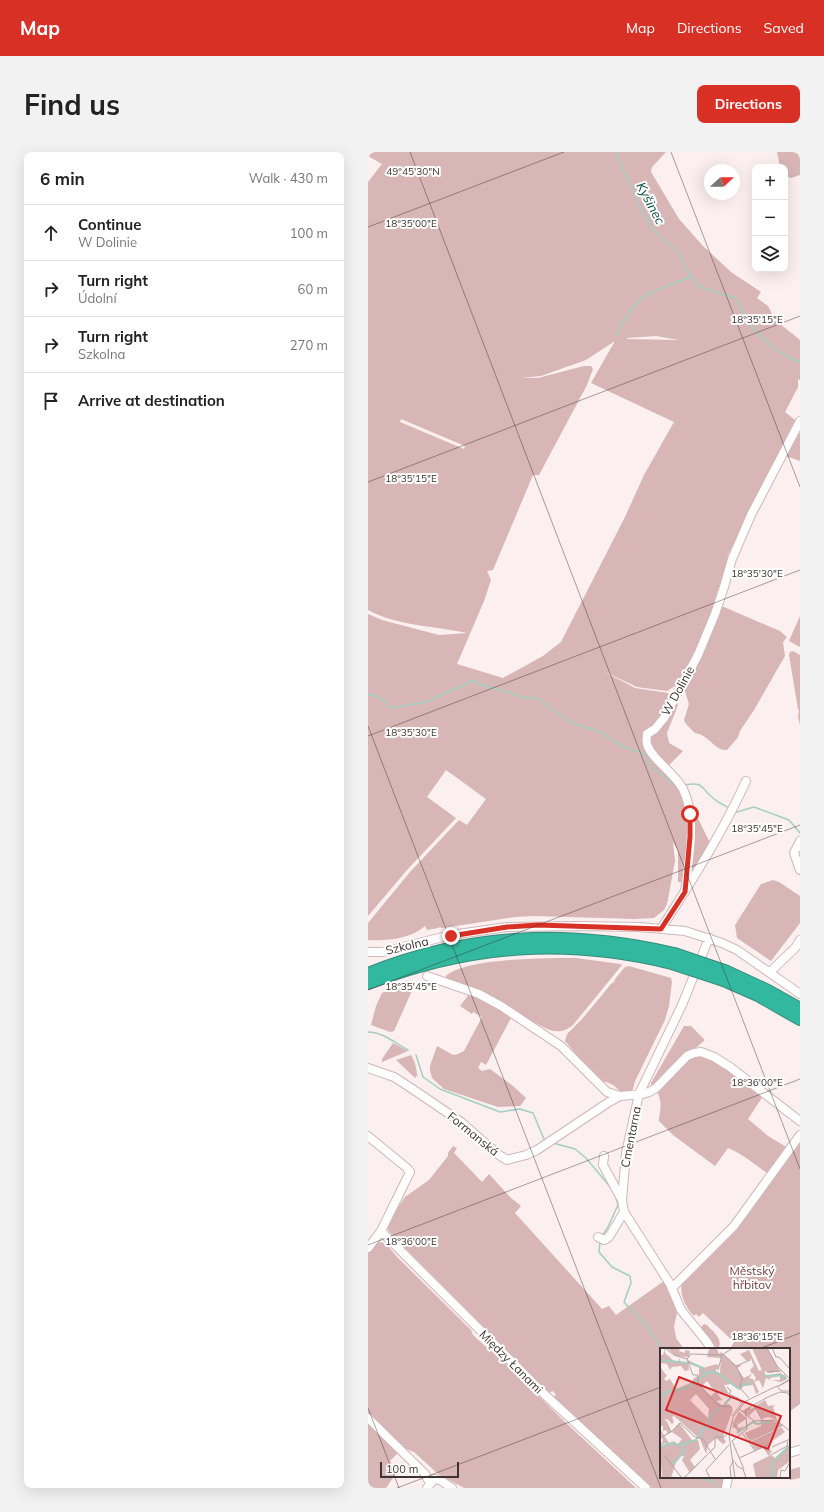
<!DOCTYPE html>
<meta charset="utf-8">
<style>
:root{--surface:#fff;--page:#f2f2f2;--text:#222;--muted:#767676;--line:#e0e0e0;--accent:#d93025}
body{margin:0;font-family:Mulish,sans-serif;background:var(--page);color:var(--text)}
.controls{position:absolute;right:12px;top:12px;display:grid;overflow:hidden;border-radius:8px;box-shadow:0 4px 16px #0002}
.controls button{width:36px;height:36px;display:grid;place-items:center;padding:0;border:0;border-bottom:1px solid var(--line);background:var(--surface);color:var(--text);font:20px sans-serif}
.compass{position:absolute;left:336px;top:12px;width:36px;height:36px;border-radius:50%;background:var(--surface);box-shadow:0 4px 16px #0002;rotate:69deg}
.scale{position:absolute;left:12px;bottom:10px;width:79px;box-sizing:border-box;padding-left:4px;border:2px solid #3f3433;border-top:0;font-size:11px;line-height:14px;white-space:nowrap;color:#3f3433;-webkit-text-stroke:3px #fff;paint-order:stroke}
.stop{position:absolute;width:12px;height:12px;margin:-9px;border:3px solid #d93025;border-radius:50%;background:#fff}
.stop.end{background:#d93025;border-color:#fff;box-shadow:0 1px 4px #0008}
.list{margin:0;padding:0;list-style:none}
h2{display:flex;justify-content:space-between;align-items:center;height:52px;margin:0;padding:0 16px;font-size:17px}
h2 small{font-size:13px;font-weight:400;color:var(--muted)}
.list li{display:grid;grid-template-columns:26px 1fr auto;gap:12px;align-items:center;box-sizing:border-box;height:56px;padding:0 16px;border-top:1px solid var(--line)}
.list b{display:block;font-size:15px;white-space:nowrap}
.list p{margin:0;font-size:13px;white-space:nowrap;color:var(--muted)}
.list em{font-size:13px;font-style:normal;color:var(--muted)}
.icon{flex:none;width:22px;height:22px;fill:none;stroke:currentColor;stroke-width:2;stroke-linecap:round;stroke-linejoin:round}
.map{position:relative;flex:none;width:432px;height:1336px;overflow:hidden;border-radius:8px}
header{display:flex;align-items:center;gap:24px;box-sizing:border-box;height:56px;padding:0 20px;background:var(--accent);color:#fff}
header strong{font-size:19px}
nav{display:flex;gap:22px;margin-inline-start:auto;font-size:14px}
.intro{display:flex;align-items:center;justify-content:space-between;box-sizing:border-box;height:96px;padding:0 24px}
h1{margin:0;font-size:28px}
.button{padding:10px 18px;border-radius:8px;background:var(--accent);color:#fff;font-size:14px;font-weight:700}
main{display:flex;gap:24px;padding:0 24px}
aside{flex:1;background:var(--surface);border-radius:8px;box-shadow:0 4px 16px #0002}
.map>svg:first-child{display:block}
.green{fill:#d7b6b5;fill-rule:evenodd}
.lines{fill:none;stroke-linecap:round;stroke-linejoin:round}
.stream{stroke:#a2cfc2;stroke-width:1.5}
.minor-casing{stroke:#d2b7b6;stroke-width:10}
.highway-casing{stroke:#378a79;stroke-width:14}
.minor{stroke:#fff;stroke-width:8}
.highway{stroke:#32b89e;stroke-width:12}
.highway-bridge-casing{stroke:#378a79;stroke-width:14;stroke-linecap:butt}
.highway-bridge{stroke:#32b89e;stroke-width:12}
.route{stroke:#d93025;stroke-width:5}
.ticks{fill:none;stroke:#3f3433;stroke-width:1;stroke-opacity:0.45}
.labels{text-anchor:middle;stroke-width:4;stroke-linejoin:round;paint-order:stroke}
.street-label{font-size:12px;fill:#3f3433;stroke:#fff}
.park-label{font-size:12px;fill:#763d3e;stroke:#fff}
.water-label{font-size:13px;font-style:italic;fill:#08493e;stroke:#fff}
.inset-river{fill:none;stroke:#a2cfc2;stroke-width:2}
.inset-road{fill:none;stroke:#b0a4a4;stroke-width:1}
.view{fill:#d62828;fill-opacity:0.15;stroke:#d62828;stroke-width:2}
.inset-edge{fill:none;stroke:#3f3433;stroke-width:2}
.ticks-label{font-size:10px;text-anchor:middle;fill:#3f3433;stroke:#fff;stroke-width:4;stroke-linejoin:round;paint-order:stroke}
</style>
<header>
<strong>Map</strong>
<nav><a>Map</a><a>Directions</a><a>Saved</a></nav>
</header>
<div class="intro"><h1>Find us</h1><a class="button">Directions</a></div>
<main>
<aside>
<h2>6 min<small>Walk · 430 m</small></h2>
<ul class="list">
<li><svg class="icon" aria-label="ahead" viewBox="0 0 24 24"><path d="M12 20V5M6 11l6-6 6 6"/></svg><div><b>Continue</b><p>W Dolinie</p></div><em>100 m</em></li>
<li><svg class="icon" aria-label="right" viewBox="0 0 24 24"><path d="M7 20v-9h11M14 6l5 5-5 5"/></svg><div><b>Turn right</b><p>Údolní</p></div><em>60 m</em></li>
<li><svg class="icon" aria-label="right" viewBox="0 0 24 24"><path d="M7 20v-9h11M14 6l5 5-5 5"/></svg><div><b>Turn right</b><p>Szkolna</p></div><em>270 m</em></li>
<li><svg class="icon" aria-label="arrive" viewBox="0 0 24 24"><path d="M6 21V4h12l-3 4 3 4H6"/></svg><div><b>Arrive at destination</b></div></li>
</ul>
</aside>
<div class="map">
<svg width="432" height="1336" viewBox="0 0 432 1336">
<rect width="100%" height="100%" fill="#fbefef"/>
<path class="green" d="M0,0H298L284,15L283,20L311,67L335,94L363,120L393,140L389,146L400,154L407,168L432,188V228L430,227V235L417,260L427,268L360,403L358,413L339,472L315,524L307,534L299,539L269,535L235,519L267,536L300,541L310,553L299,581L301,591L315,599L299,615L320,646L342,691L320,730H310V699L305,690L307,709L299,752L296,758L286,766L266,767L166,764L147,765L74,776L72,775L70,776L59,778L57,774C42,787 19,789 0,788V771L42,720L91,668L99,673L118,647L78,618L59,645L88,666L39,718L0,764V462L14,468L71,483L99,481C68,474 29,474 0,458V30L14,12L0,4ZM288,184L311,188L259,187V186ZM247,189L223,231L306,270L276,323L257,365L193,490L175,504L135,526L89,512L116,449L123,428L119,419L125,418L165,323H171L219,233L225,217L223,214H216L170,226H153L173,224L218,208ZM33,267L97,294L96,297L32,270Z
M409,0H432V23L423,26L417,24V15H412Z
M428,280L432,281V309L418,304Z
M353,455H356L412,479L419,485L415,490L417,504L386,558L372,579L370,585L359,598C347,599 341,583 327,581L318,572L316,568L321,552L316,536Z
M432,464V495L421,489Z
M425,499L432,503V573L430,565L431,559L430,557L421,503L422,500Z
M405,728L411,730L432,744V771L403,809L369,786L367,773L393,732Z
M208,806L252,812L254,813L205,873C186,889 173,870 157,867L78,827V824C97,806 181,806 208,806Z
M261,814L303,826L304,830L301,854L297,868L267,929L265,937C254,947 253,938 245,933C241,930 237,930 233,929C227,926 203,896 197,889L198,885L200,881L215,866L243,832L246,830L247,827L257,815Z
M38,829L44,830L46,834L26,879L22,880L3,873L8,854L14,841Z
M102,841L144,864L118,913L113,910L110,916L114,919L122,917L145,934L158,946L152,954L130,955L76,937L64,926L62,918V914L69,894L85,903L90,902L96,899L114,865L105,860L104,862L92,854Z
M316,874H323L337,888L283,934V931Z
M25,891L40,899L14,910V907Z
M43,903C48,910 48,918 50,926L48,923V926L46,925L28,908Z
M332,903L347,908L395,944L380,967L400,984L420,996L404,1019L399,1021C386,1012 375,1002 360,996L347,1014L305,983L291,969C292,955 295,953 289,939L318,907Z
M430,988L432,990V1252L421,1260V1197H362L366,1190L336,1162L335,1161L331,1165L328,1162L326,1164C317,1155 311,1142 314,1128L372,1071Z
M85,994L89,996L86,1001L114,1030L121,1022L143,1046L153,1054L147,1061L234,1157L241,1154L248,1163L296,1129L310,1157L306,1174L308,1186L316,1197H293V1325H359L356,1336H284L185,1245L188,1243L185,1239L181,1241L178,1238L28,1087L20,1078L19,1074L26,1061L37,1045L61,1028L80,1004V1001Z
M13,1090L19,1093L30,1106L103,1178L105,1183L116,1193L127,1201L197,1270L268,1336H96L69,1321L46,1300L32,1295L0,1263V1099L6,1091Z
M336,1172L339,1173C345,1180 356,1187 350,1197L332,1176Z
M0,1268L30,1301L22,1309L29,1320L18,1336H0Z
M432,1315V1326L422,1328L421,1318Z"/>
<g class="lines">
<path class="stream" d="M247,0L274,59L285,78L311,101L318,117L331,135L368,146C372,154 376,164 381,171C391,186 415,204 432,210
M248,183C255,168 266,150 281,142C294,135 309,131 322,125
M0,543C10,542 18,549 23,556L58,550L107,528L111,532L139,540L157,546H169L202,570L232,580L256,595L275,601L283,615L308,634H310
M316,633C337,629 332,636 345,646C349,650 356,653 361,656
M366,659L369,660L386,655L421,668L432,681
M0,880C15,880 27,891 40,898
M48,903L55,925L72,937L132,960L152,957L165,961L176,987L178,988
M185,991L207,997L218,1006L243,1036
M233,1085L239,1077L250,1053L247,1043
M232,1090L231,1100L244,1115L262,1124L263,1131L256,1150L280,1176L294,1197
M330,1325L346,1330L348,1336"/>
<defs>
<path id="minor" d="M432,689L426,701L432,718
M317,740C320,708 330,668 315,637C307,621 283,607 279,592C278,589 279,585 279,582L287,577L296,566L330,503L347,462L356,435L364,407L383,363L432,269
M293,777C324,728 354,682 378,629
M341,786L314,853L271,942L258,1001L254,1048L256,1060L302,1132L313,1158L339,1190L343,1197
M0,800H15L83,783L139,775L212,774L271,775L317,779L354,791L369,798L432,842
M402,820L428,795L432,788
M59,824L111,842L133,854L193,894L239,940L252,944L275,942L281,940L288,936L319,904L326,901L333,900L346,905L362,915L432,969
M0,916L26,925L43,936L93,970L131,1003L139,1008L158,1003L169,998L241,950L252,944
M0,984L39,1016L42,1020L13,1079L0,1096
M236,1004L235,1013L254,1048
M13,1079L175,1241L278,1336
M230,1085L236,1088L241,1085L256,1060
M304,1136L366,1074L432,983
M0,1266L57,1322L62,1331
M421,1301L431,1298
M59,1336L66,1327L72,1328L84,1336
M358,1336L360,1325"/>
<path id="highway" d="M359,820L400,839L432,857
M0,822C102,781 200,778 306,802
M356,828L390,843L432,867
M0,831C102,792 198,785 304,811"/>
</defs>
<use href="#minor" class="minor-casing"/>
<use href="#highway" class="highway-casing"/>
<use href="#minor" class="minor"/>
<use href="#highway" class="highway"/>
<defs>
<path id="highway-bridge" d="M306,802L359,820
M304,811L356,828"/>
</defs>
<use href="#highway-bridge" class="highway-bridge-casing"/>
<use href="#highway-bridge" class="highway-bridge"/>
</g>
<g class="lines">
<path class="route" d="M83,784L139,775L170,773L293,777L317,740L322,685V662"/>
</g>
<path class="ticks" d="M42,0L432,1017M303,0L432,335M0,75L196,0M0,330L432,164M0,574L293,1336M0,584L432,418M0,838L432,673M0,1093L432,927M391,1197L432,1181M0,1256L31,1336M29,1336L293,1235"/>
<g class="labels">
<g class="street-label">
<text transform="translate(310 539) rotate(-61)" y="4">W Dolinie</text>
<text transform="translate(39 794) rotate(-13)" y="4">Szkolna</text>
<text transform="translate(105 982) rotate(39)" y="4">Formanská</text>
<text transform="translate(263 985) rotate(-79)" y="4">Cmentarna</text>
<text transform="translate(143 1210) rotate(45)" y="4">Między Łanami</text>
</g>
<g class="park-label">
<text x="384" y="1123">Městský<tspan x="384" dy="14">hřbitov</tspan></text>
</g>
<g class="water-label">
<text transform="translate(283 51) rotate(62)" y="5">Kyšinec</text>
</g>
</g>
<g transform="translate(292 1196)">
<rect width="130" height="130" fill="#fbefef"/>
<path d="M5,0V5L15,14H19V10L21,14H28V12L43,20L57,16L59,19L55,23L60,25L61,10L47,9L49,1H57L59,6L61,4L76,18L80,16L81,18L77,20L84,30L92,26L90,22L94,18L91,11L87,13L80,6L89,2L99,23L102,22L92,0H107L120,23L110,25L104,23L106,28L120,25L126,28L127,31L121,34L111,32H120V28L110,30V32L106,30L103,40L99,32L94,34L96,30L93,25L89,30L93,31L99,44L96,46L93,37L84,38L80,42L71,36L64,37L69,46L57,45L62,52L56,53L62,57L69,56L73,62L63,89L66,94L63,96L56,90L48,97L46,106L40,91L14,68L12,69L14,74L12,76L7,71L5,72L11,84L8,86L6,82L3,83V78H0V19L7,28L4,30L6,33L10,31L16,41L33,34V31L39,27V19L28,15L29,22L25,23L21,18L12,19L10,22L7,16L1,15L0,19V7H3ZM47,33L55,44L51,48L41,39ZM36,46L49,61L48,70L30,52ZM8,0H20L19,3L25,5V2L30,3L29,9L15,8ZM105,52L108,58L115,57L113,59L117,72L108,69L102,71L96,61L89,68L82,63L90,59L91,61ZM79,63L86,70L76,76L79,80L84,78L78,84L72,76ZM101,72H112L123,77L89,92L85,85L101,78ZM19,75L32,92H38L40,101L30,112L35,119L30,125L22,112L24,108H21L16,114L11,130H2L0,100L7,97L5,95L0,98L3,93L0,81L9,95L14,93L18,96L22,91L12,84ZM121,79L125,84L109,95L108,99L112,104L109,106L115,110L130,96V113L118,122L117,130H96L93,116L109,108L103,100L95,102L90,94Z" fill="#d7b6b5" fill-rule="evenodd"/>
<path class="inset-river" d="M1,12L27,15M30,15L43,20L44,26M105,28L120,27L126,31M39,31L47,25L56,24L79,41M82,37L90,36V32M0,49L10,43L26,40L37,33M64,57L72,48M77,85L93,74L97,76L110,74M0,99L12,95L18,97L36,92L43,81L49,76L50,69L60,59M13,116L24,104L23,96M112,130L113,114L130,97"/>
<path class="inset-road" d="M5,0L14,7L27,11M107,0L117,18L130,31M112,0L116,9H119L130,21M63,6L76,18L82,30L80,40L89,50M27,11L33,27H38V35L45,43L59,58L72,59M27,11L31,6L62,7L73,0M76,18L90,12M58,22L62,7M107,24L121,23M130,31L117,39L130,32M67,39L71,43L69,46L78,50L81,55M118,40L122,43H130M94,57L102,72M79,61L94,73L116,72L130,83M72,68L83,54M6,73L11,84M72,80L86,70L85,62L108,49L120,44L128,45L130,49M83,86L95,103M0,90L11,84L20,75L35,89L43,91L55,111M89,93L123,77M112,99L130,91M4,107L22,130M111,107L127,98L128,93M79,110L110,96M75,114L77,118L83,121L86,130M84,121L72,93L87,81L86,70M24,130L55,99V89H64L68,85M50,130L46,122L69,97M71,130L70,119L74,112M75,130L69,87L73,69L86,53L117,38M120,130L121,122L125,123L130,114"/>
<path class="view" d="M19,29L121,68L108,101L6,62Z"/>
<rect width="130" height="130" class="inset-edge"/>
</g>
<g class="ticks-label">
<text x="45" y="23">49°45'30"N</text>
<text x="43" y="75">18°35'00"E</text>
<text x="389" y="171">18°35'15"E</text>
<text x="43" y="330">18°35'15"E</text>
<text x="389" y="425">18°35'30"E</text>
<text x="43" y="584">18°35'30"E</text>
<text x="389" y="680">18°35'45"E</text>
<text x="43" y="838">18°35'45"E</text>
<text x="389" y="934">18°36'00"E</text>
<text x="43" y="1093">18°36'00"E</text>
<text x="389" y="1188">18°36'15"E</text>
</g>
</svg>
<div class="controls">
<button>+</button>
<button>−</button>
<button><svg class="icon" aria-label="layers" viewBox="0 0 24 24"><path d="M12 4l9 5-9 5-9-5zM3 14l9 5 9-5"/></svg></button>
</div>
<svg class="compass" viewBox="-18 -18 36 36"><path d="M0-13l5 13h-10z" fill="#e53935"/><path d="M0 13l5-13h-10z" fill="#767676"/></svg>
<div class="scale">100 m</div>
<div class="stop" style="left:322px;top:662px"></div>
<div class="stop end" style="left:83px;top:784px"></div>
</div>
</main>
